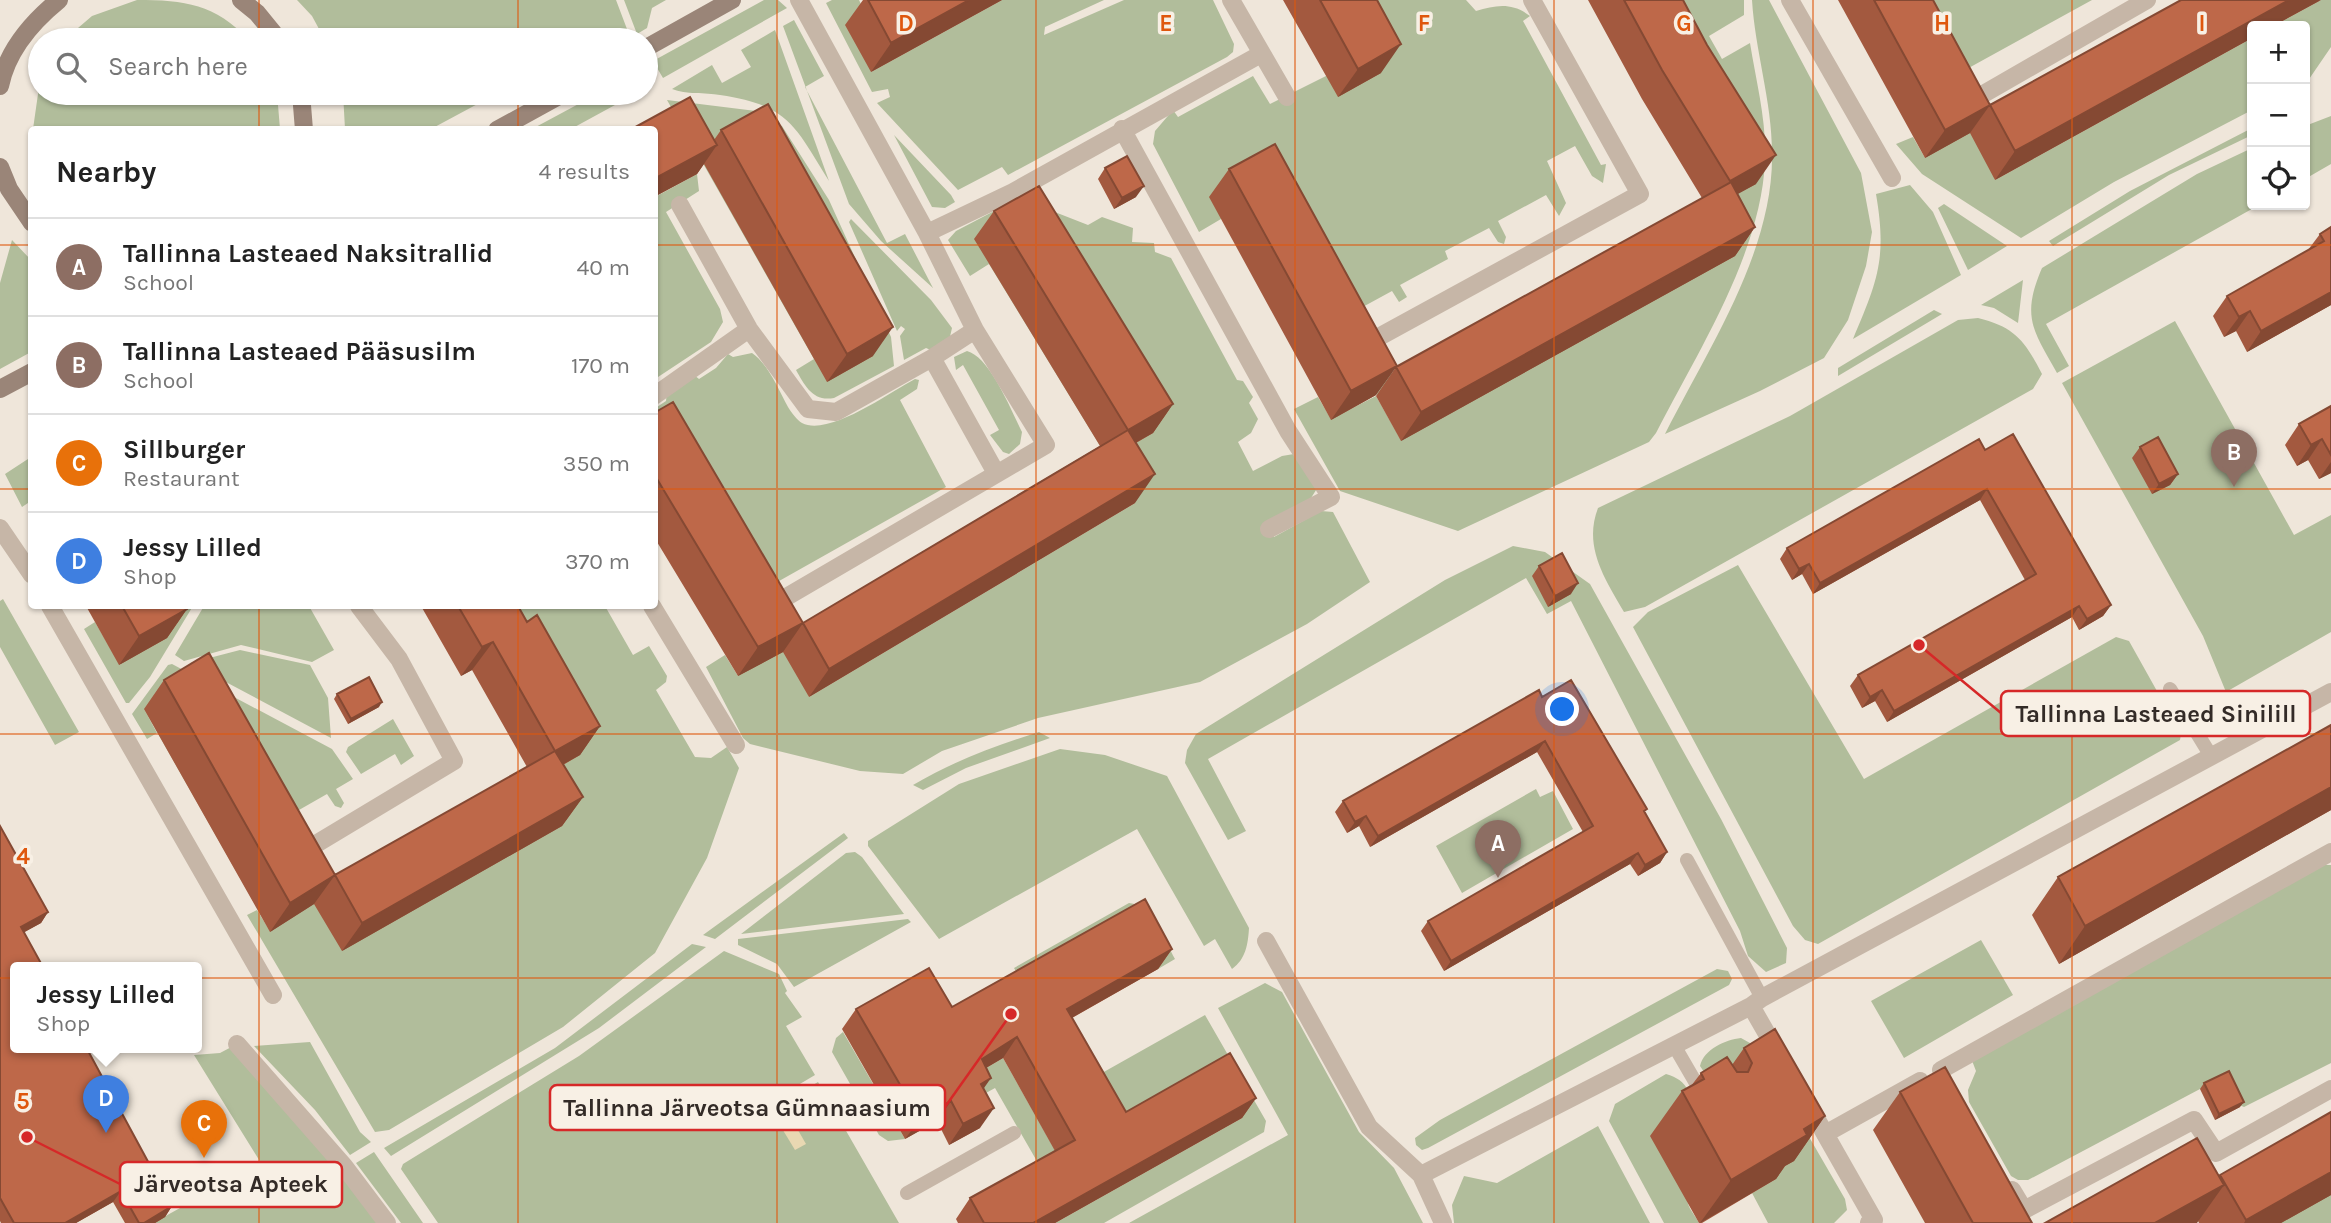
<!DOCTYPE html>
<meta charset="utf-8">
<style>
:root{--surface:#fff;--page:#f2f2f2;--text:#222;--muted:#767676;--line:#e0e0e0;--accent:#1f4d52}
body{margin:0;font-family:Karla,sans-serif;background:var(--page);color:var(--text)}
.controls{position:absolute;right:21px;top:21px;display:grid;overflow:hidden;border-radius:7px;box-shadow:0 2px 5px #0004}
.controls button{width:63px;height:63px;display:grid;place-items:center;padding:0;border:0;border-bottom:2px solid var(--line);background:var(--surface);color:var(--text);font:35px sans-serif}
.you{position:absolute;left:1563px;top:710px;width:24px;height:24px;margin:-18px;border:5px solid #fff;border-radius:50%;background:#1a73e8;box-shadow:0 0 0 10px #1a73e833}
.badge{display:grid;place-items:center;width:46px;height:46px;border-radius:50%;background:var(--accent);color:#fff;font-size:23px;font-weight:700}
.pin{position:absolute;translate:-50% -58px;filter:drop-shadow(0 2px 4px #0008)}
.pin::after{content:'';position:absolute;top:37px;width:24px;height:21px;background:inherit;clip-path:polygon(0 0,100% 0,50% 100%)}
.popup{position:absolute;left:10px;top:962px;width:192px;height:91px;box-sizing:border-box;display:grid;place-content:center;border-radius:7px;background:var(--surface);filter:drop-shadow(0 2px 5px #0005);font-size:23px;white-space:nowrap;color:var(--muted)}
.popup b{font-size:26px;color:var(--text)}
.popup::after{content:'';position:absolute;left:50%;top:100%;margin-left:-14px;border:14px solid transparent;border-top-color:var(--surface)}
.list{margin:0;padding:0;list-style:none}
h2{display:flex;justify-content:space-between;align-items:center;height:91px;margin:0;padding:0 28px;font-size:30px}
h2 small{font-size:23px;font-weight:400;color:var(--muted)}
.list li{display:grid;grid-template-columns:46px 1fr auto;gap:21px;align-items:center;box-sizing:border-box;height:98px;padding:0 28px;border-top:2px solid var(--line)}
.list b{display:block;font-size:26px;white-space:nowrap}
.list p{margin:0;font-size:23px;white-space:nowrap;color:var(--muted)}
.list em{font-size:23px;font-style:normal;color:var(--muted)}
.icon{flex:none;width:38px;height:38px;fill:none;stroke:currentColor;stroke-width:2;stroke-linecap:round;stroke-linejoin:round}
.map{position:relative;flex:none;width:2331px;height:1223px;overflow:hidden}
.search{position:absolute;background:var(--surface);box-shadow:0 2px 5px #0004;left:28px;top:28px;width:630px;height:77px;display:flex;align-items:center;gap:18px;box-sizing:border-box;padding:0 24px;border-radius:38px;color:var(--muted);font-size:26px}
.panel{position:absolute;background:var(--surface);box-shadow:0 2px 5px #0004;left:28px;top:126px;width:630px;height:483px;border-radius:7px}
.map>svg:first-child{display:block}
.green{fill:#b1bd9b}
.sand{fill:#e9d8b2}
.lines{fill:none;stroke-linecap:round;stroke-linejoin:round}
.lane{stroke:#c6b6a7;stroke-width:14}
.street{stroke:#c6b6a7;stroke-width:18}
.secondary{stroke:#9a8578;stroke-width:18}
.wall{fill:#a3593f}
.shaded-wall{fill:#854933}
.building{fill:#be6849;stroke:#854933;stroke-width:2}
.grid{fill:none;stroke:#df570d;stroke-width:2;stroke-opacity:0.55}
.grid-label{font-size:23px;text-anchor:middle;font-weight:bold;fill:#df570d;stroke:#f8f0e5;stroke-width:7;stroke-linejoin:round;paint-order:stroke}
.leader{fill:none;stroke:#d62828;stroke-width:2.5}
.callout-dot{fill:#d62828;stroke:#f8f0e5;stroke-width:2.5}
.callout{fill:#f8f0e5;stroke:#d62828;stroke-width:2.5}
.callout-label{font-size:24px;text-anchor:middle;font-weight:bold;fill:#332b27}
</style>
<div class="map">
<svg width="2331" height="1223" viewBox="0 0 2331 1223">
<rect width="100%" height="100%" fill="#efe6da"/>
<path class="green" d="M137,0C185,0 215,4 249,40H64L92,16Z
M297,0H616L630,37L624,40H325L312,16Z
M624,0H666L652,8L647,28L637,34Z
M764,0H778L787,8L663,78L653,61Z
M832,0H859L866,14L871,72L1002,0H1104L1045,27L1044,35L1124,0H1213L1234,44L1233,52L1227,57L1008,175L1002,167L958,190L877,103L890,97L888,89L872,92L826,3Z
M1341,0H1466L1476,11C1496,5 1512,2 1530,16L1523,21L1601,165L1606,164L1603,183L1592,176L1575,146L1547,161L1566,203L1559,216L1546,195L1498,221L1506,237L1504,244L1498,242L1489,228L1445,251L1448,259L1400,285L1407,297L1399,302L1392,291L1359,309L1398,384L1376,395L1255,173L1221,219L1199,232L1153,144L1155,131L1173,110L1178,117L1253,76L1270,104L1326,76Z
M1647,0H1744V15L1709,36L1722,59L1750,43C1756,81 1767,122 1765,161C1761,254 1698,351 1656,433L1649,442L1458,531L1340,491L1294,409L1318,397L1331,419L1376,396L1401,440L1709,210L1755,184Z
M1752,0H1769L1861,173L1872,232L1866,266L1848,320L1824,358L1760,391L1665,434C1708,349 1774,251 1772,153C1772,101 1755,51 1752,0Z
M1897,0H2092L1965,70L1995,180L2252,38V110L2114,182L2021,238L1922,174L1896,144L1913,137L1925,158Z
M2321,0H2331V47L2305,85V26H2273Z
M794,20L824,76L805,87L887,243L905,234L933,288L881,241L849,204L783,26Z
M775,30L829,181C795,126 789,105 720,95C705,92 686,95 672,89L712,65L722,83L751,67L741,50Z
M40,80V93H277L280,129H33Z
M343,93H498L431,129H345Z
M599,93H637L571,129H532Z
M667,100L756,111L782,126L829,200L891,337L894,366L834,398C813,402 805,386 796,370L814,359L827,382Z
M2331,116V164L2305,179V126Z
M2252,128V135L2169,175L2053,246L2049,241L2130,191Z
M894,135L951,195L955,202L945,208L932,207Z
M2252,148V205H2259L2046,324L2069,366L2057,373C2033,330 2021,317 2042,268L2197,174Z
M697,174L699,191L666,212L720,309L723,322L711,342L655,379V197Z
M1910,185L1933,212L1961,275L1853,339C1878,280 1887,258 1876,194Z
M1019,198L1088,225L1102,217L1133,228L1132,242L1154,243L1155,252L1171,258L1237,380L1243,381L1253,397L1249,403L1258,419L1251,433L1238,442L1253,471L1282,456L1294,454L1318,487L1311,498L1266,522L1274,537L1321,511L1333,512L1370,582L1307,624L1200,682L1038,718L942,751L903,774L860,771L750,744L743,738L706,667L725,655L738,676L655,434L654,409L666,401L667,391L694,375L699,379L716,368L728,354L733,357L752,353C769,365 778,389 788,407C791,412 797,420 802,423C829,437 890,392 915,379L919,380L917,389L900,400L946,487L772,585L809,697L1135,503L989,264L970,276L948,240L956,231Z
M1944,204L2007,246L1968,270L1938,208Z
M851,219L931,300L952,328L949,341L933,351L926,348L904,360L900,336L905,329L901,326L897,331L849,222Z
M12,240L31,260V352L0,369V283Z
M2023,280L2018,323L1994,308L1981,305Z
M1934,310L1942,314L1838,376V368Z
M1978,318C2015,327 2025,341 2042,374L2033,389L1645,607L1624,612C1605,579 1583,547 1598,508L1790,416L1958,320Z
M2175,321L2294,535L2331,515V632L2226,692L2203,636L2062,383Z
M967,351C990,357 1011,410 1022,432L1020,444L1009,454L1003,452L990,435L999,430L963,365L956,370L954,357Z
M31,457V501L22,507L5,474Z
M1513,546L1545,552L1590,584L1721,819L1787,948L1786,963L1766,972L1748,956L1740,931L1571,601L1547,614L1526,578L1208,759L1246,831L1228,840L1185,763L1187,750L1196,734L1445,580Z
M1738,565L1864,779L2116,637L2129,641L2181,734L2180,740L1818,944L1805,940L1793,926L1633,627L1648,612Z
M3,599L79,732L55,745L0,647V601Z
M149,606H193L150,677L129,703H126L84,629L95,622L120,665Z
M204,606H309L334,650L312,662L241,645L184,661L175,655Z
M481,606H605L633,655L649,646L667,676L666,682L656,690L695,757L711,758L727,747L739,768L707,858L655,953L563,1027L389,1130L375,1132L247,915L257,910L270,931L144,709L157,733L147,739L132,714L168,665L172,664L332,749L353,779L336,789L344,803L341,808L335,806L327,794L292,814L336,892L579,755Z
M240,650L310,665L328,698L331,738L190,663Z
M393,719L414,756L401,765L395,754L361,774L346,752L348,747Z
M1039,732L1050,738L966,768L923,790L913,785C954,761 994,746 1039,732Z
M1060,749L1105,755L1167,776L1249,928C1248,944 1246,959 1232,969L1215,939L1204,946L1137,829L939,939L868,846V841L959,784Z
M1536,789L1540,797L1553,791L1573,829L1462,893L1436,846Z
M844,833L848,838L715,939L703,935Z
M855,852L862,857L904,914L741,934L846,853Z
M2314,865H2331V1063L2244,1107L2200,1089L2028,1180H2018L2011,1176L1969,1102L1968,1090L1976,1071L1971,1058Z
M1129,903C1153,905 1165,941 1175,959L1158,969L1130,920L1021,980L1014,968Z
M908,919L911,922L794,987L777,964L738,945V939Z
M1981,940L2013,995L1904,1058L1871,1001Z
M692,944L706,947L599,1028L391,1156L384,1148L555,1048Z
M724,951L779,974L787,991L785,993L802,1017L786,1026L815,1075L741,1119L749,1123L818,1082L899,1223H438L401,1169L403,1164L579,1056Z
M1717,969L1728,971L1732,979L1729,985L1428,1148L1422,1150L1416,1145L1415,1138L1440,1120Z
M1265,983L1282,992L1359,1132L1394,1168L1423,1223H1129L1288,1135L1218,1008Z
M1205,1015L1266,1121L1264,1132L1104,1223H1055L1242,1118L1111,1132L1102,1073Z
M843,1032L905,1139L888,1141L879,1135L832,1052L836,1038Z
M1741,1038L1757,1047L1845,1199L1847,1210L1834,1223H1768L1752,1193L1776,1179L1700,1066C1704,1049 1725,1040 1741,1038Z
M310,1042L360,1132L371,1142L350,1155L315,1110L254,1046Z
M237,1044L387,1223H153L261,1163L194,1055L220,1053Z
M1003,1058L1060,1159L1042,1170L995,1088L977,1098L967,1079Z
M1666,1074C1718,1087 1680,1169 1688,1204C1690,1210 1696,1217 1699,1223H1664L1609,1121L1615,1104Z
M1598,1126L1650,1223H1454L1452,1205L1464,1176L1497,1183Z
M374,1152L423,1223H401L356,1163Z
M2331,1194V1223H2280Z"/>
<path class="sand" d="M787,1111L806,1144L795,1150L775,1117Z"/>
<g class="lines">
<path class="lane" d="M2170,689L2211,756
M1687,860L1762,998
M1675,1047L1704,1097
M907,1193L1014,1133"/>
<path class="street" d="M1231,0L1287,97
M1790,0L1892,178
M1980,96L2147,0
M1122,129L1288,431L1331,497L1269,529
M680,205L749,329L808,409L836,412L932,358L975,330
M927,233L1013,192L1261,54
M1377,338L1640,194L1532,0
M932,358L996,473
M654,396L749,329
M0,528L32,575
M783,599L1046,445L975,330L927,233L799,0
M50,606L273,995
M652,606L736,745
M311,847L454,761L399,659L359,606
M1266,941L1369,1127L1421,1175L1443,1223
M237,1044L344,1166L387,1223
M1778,1053L1751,1006L1762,998L2331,692
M1941,1070L2331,852
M1808,1104L1874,1220L1869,1223
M1825,1134L1920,1081
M1421,1175L1751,1006
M2012,1190L2024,1210L2194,1120L2216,1153L2331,1089"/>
<path class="secondary" d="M241,0L257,13L279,40
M646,48L732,0
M0,86C7,51 32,22 59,0
M301,93L304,130
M497,130L564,93
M0,167L9,189L32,223
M0,389L32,372"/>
</g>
<path class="wall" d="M863,0H1002L871,72L845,25Z
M1283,0H1377L1381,73L1338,97Z
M1588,0H1683L1756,184L1737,194L1755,227L1735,256L1401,441L1376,396L1396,367L1702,198L1642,99Z
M1838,0H1933L1990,105L2321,0L2273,26H2252V38L1995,180L1970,133L1925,158Z
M654,130L714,140L721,130L873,356L827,382L704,164L697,174L654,197Z
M1105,168L1136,197L1114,209L1098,179Z
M1229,169L1376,395L1331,420L1209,197Z
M994,211L1173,404L1153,433L1136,443L1135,503L809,697L783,652L738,676L654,537V413L803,623L1100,446L974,239Z
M2331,227V305L2247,352L2236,331L2224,337L2213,316L2227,296L2308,250L2320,234Z
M2331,406V473L2319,479L2308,460L2297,466L2285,445L2299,424Z
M2140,447L2178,474L2170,485L2152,494L2132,458Z
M1985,450L2111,605L2103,616L2079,630L2072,617L1887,722L1875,701L1862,708L1850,686L1858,675L2025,580L1980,500L1813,594L1802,574L1792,580L1780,559L1787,548Z
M1539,566L1571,594L1548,607L1532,576Z
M86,606H186L187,609L167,638L119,665Z
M421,606H518L527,622L600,726L580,755L563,765L583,797L562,826L342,951L314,904L270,932L144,709L164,680L335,875L527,767L472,670L461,676Z
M337,694L379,707L348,724L334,699Z
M1542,697L1645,813L1667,852L1660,863L1638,876L1630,864L1444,971L1421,931L1428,921L1583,832L1537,752L1370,847L1359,826L1347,833L1335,812L1343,801Z
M2331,725V810L2059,964L2032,915L2058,877Z
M0,826L48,912L41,923L24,932L15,967L172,1206L165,1217L155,1223H125L113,1202L76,1223H1L0,1221Z
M1172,949L1158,969L1072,1018L1126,1112L1256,1098L1242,1118L1055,1223H958L956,1219L970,1198L1055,1151L1003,1058L986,1068L980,1128L949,1145L937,1121L905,1139L842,1029L856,1009L952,1007Z
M1744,1048L1825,1116L1794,1161L1785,1166L1776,1179L1702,1223H1699L1650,1136L1682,1091L1691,1086L1701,1073L1732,1065Z
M2204,1083L2240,1107L2215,1120L2200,1089Z
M1900,1092L2032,1223H1925L1873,1130Z
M2220,1175L2331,1195L2281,1223H2199L2198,1221L2197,1223Z"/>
<path class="shaded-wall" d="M969,0H1002L871,72L891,43Z
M2289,0H2321L2273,26H2252V38L1995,180L2015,151Z
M1401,44L1381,73L1338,97L1358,69Z
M1990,105L1970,133L1925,158L1945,130Z
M717,145L697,174L654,197V179Z
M1776,155L1756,184L1709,210L1730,181Z
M1144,186L1136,197L1114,209L1122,198Z
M1755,227L1735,256L1401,441L1421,412Z
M2331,292V305L2247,352L2261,331Z
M2250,311L2236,331L2224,337L2239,317Z
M893,327L873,356L827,382L847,354Z
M1397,366L1376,395L1331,420L1351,391Z
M1173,404L1153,433L1108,458L1128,430Z
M2322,439L2308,460L2297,466L2311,445Z
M2331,462V473L2319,479Z
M1155,474L1135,503L809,697L829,669Z
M2178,474L2170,485L2152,494L2159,484Z
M1987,489L1980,500L1813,594L1820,583Z
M1809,564L1802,574L1792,580L1799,569Z
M1578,583L1571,594L1548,607L1555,596Z
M2111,605L2103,616L2079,630L2087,619Z
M2079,606L2072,617L1887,722L1894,711Z
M187,609L167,638L119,665L139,636Z
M803,623L783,652L738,676L758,647Z
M493,642L472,670L461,676L482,647Z
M1882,690L1875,701L1862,708L1870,697Z
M382,702L379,707L348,724L351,719Z
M600,726L580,755L535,780L555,751Z
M1545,741L1537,752L1370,847L1378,836Z
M2331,787V810L2059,964L2085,926Z
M583,797L562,826L342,951L362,923Z
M1366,816L1359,826L1347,833L1355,822Z
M1667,852L1660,863L1638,876L1645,865Z
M1638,853L1630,864L1444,971L1451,961Z
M335,875L314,904L270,932L290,903Z
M48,912L41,923L14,938L21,927Z
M1172,949L1158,969L1052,1029L1067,1009Z
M1017,1037L1003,1058L967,1079L982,1059Z
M991,1078L977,1098L981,1084Z
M1256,1098L1242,1118L1055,1223H1033Z
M951,1101L937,1121L905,1139L920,1119Z
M2244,1102L2240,1107L2215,1120L2219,1114Z
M994,1108L980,1128L949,1145L963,1124Z
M1825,1116L1794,1161L1785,1166L1776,1179L1700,1223L1731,1180L1804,1129Z
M2331,1172V1195L2281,1223H2244L2246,1220Z
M2224,1185L2197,1223H2155Z
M121,1191L113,1202L76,1223H65Z
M172,1206L165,1217L155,1223H144Z"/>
<path class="building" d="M868,0H969L891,43Z
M1320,0H1377L1401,44L1358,69Z
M1624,0H1683L1707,45L1776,155L1730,181L1662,70Z
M1874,0H1933L1990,105L1945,130Z
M2181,0H2289L2015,151L1990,105Z
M690,97L717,145L654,179V130H630Z
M768,104L893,327L847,354L721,130Z
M1275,144L1397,366L1351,391L1229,169Z
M1127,156L1144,186L1122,198L1105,168Z
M1731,182L1755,227L1421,412L1396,367Z
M1039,186L1173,404L1128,430L994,211Z
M2331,227V292L2261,331L2250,311L2239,317L2227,296L2324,241L2320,234Z
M673,402L803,623L758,647L654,474V413Z
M2331,406V455L2322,439L2311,445L2299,424Z
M1128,430L1155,474L829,669L803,623Z
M2013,434L2111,605L2087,619L2079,606L1894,711L1882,690L1870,697L1858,675L2036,574L1987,489L1820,583L1809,564L1799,569L1787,548L1979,439L1985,450Z
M2158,437L2178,474L2159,484L2140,447Z
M1562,553L1578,583L1555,596L1539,566Z
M122,606H186L187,609L139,636Z
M458,606H518L527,622L537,615L600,726L555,751L493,642L482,647Z
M209,653L335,875L290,903L164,680Z
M369,677L382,702L351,719L337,694Z
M1571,680L1647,809L1644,811L1667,852L1645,865L1638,853L1451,961L1428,921L1593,826L1545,741L1378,836L1366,816L1355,822L1343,801L1539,690L1542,697Z
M2331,725V787L2085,926L2058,877Z
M555,751L583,797L362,923L335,875Z
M0,826L48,912L21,927L43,967H15V1047H86L172,1206L144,1223H139L121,1191L65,1223H14L0,1198Z
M1145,899L1172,949L1067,1009L1126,1112L1230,1053L1256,1098L1033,1223H984L970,1198L1075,1140L1017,1037L982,1059L991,1078L981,1084L994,1108L963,1124L951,1101L920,1119L856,1009L929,968L952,1007Z
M1775,1029L1825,1116L1804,1129L1807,1135L1731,1180L1682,1091L1704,1079L1701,1073L1727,1057L1737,1072H1748L1752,1063L1744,1048Z
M1945,1067L2032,1223H1973L1900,1092Z
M2229,1071L2244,1102L2219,1114L2204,1083Z
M2331,1112V1172L2246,1220L2220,1175Z
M2197,1138L2224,1185L2155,1223H2045Z"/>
<path class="grid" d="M259,0V40M518,0V40M777,0V1223M1036,0V1223M1295,0V1223M1554,0V1223M1813,0V1223M2072,0V1223M259,93V130M518,93V130M0,245H32M654,245H2331M0,489H32M654,489H2331M259,606V1223M518,606V1223M0,734H2331M0,978H2331"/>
<g class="grid-label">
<text x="906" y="31">D</text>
<text x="1166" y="31">E</text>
<text x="1424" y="31">F</text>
<text x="1684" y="31">G</text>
<text x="1942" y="31">H</text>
<text x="2202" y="31">I</text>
<text x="23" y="864">4</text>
<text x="23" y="1109">5</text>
</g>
<path class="leader" d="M1919 645L2001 713M1011 1014L945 1107M27 1137L120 1184"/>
<g class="callout-dot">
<circle cx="1919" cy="645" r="7"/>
<circle cx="1011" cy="1014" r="7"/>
<circle cx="27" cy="1137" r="7"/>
</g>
<g class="callout">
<rect x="2001" y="691" width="309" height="45" rx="7"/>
<rect x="550" y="1085" width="395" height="45" rx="7"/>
<rect x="120" y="1162" width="222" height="45" rx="7"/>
</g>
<g class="callout-label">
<text x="2156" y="722">Tallinna Lasteaed Sinilill</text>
<text x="747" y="1116">Tallinna Järveotsa Gümnaasium</text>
<text x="231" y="1192">Järveotsa Apteek</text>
</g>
</svg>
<div class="controls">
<button>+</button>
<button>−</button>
<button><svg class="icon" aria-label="locate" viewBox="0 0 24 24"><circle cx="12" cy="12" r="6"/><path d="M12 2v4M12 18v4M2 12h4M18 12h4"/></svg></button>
</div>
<div class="you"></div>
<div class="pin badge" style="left:1498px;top:878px;background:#8d6e63">A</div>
<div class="pin badge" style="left:2234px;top:487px;background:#8d6e63">B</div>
<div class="pin badge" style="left:204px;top:1158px;background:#e8710a">C</div>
<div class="pin badge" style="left:106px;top:1133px;background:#3f7fe0">D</div>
<div class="popup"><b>Jessy Lilled</b>Shop</div>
<div class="search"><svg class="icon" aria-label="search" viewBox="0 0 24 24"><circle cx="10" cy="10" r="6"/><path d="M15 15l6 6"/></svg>Search here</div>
<section class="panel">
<h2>Nearby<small>4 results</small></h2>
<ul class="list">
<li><span class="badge" style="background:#8d6e63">A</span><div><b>Tallinna Lasteaed Naksitrallid</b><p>School</p></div><em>40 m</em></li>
<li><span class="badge" style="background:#8d6e63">B</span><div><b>Tallinna Lasteaed Pääsusilm</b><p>School</p></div><em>170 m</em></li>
<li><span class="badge" style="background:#e8710a">C</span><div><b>Sillburger</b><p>Restaurant</p></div><em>350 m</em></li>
<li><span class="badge" style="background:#3f7fe0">D</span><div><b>Jessy Lilled</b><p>Shop</p></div><em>370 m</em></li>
</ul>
</section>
</div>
